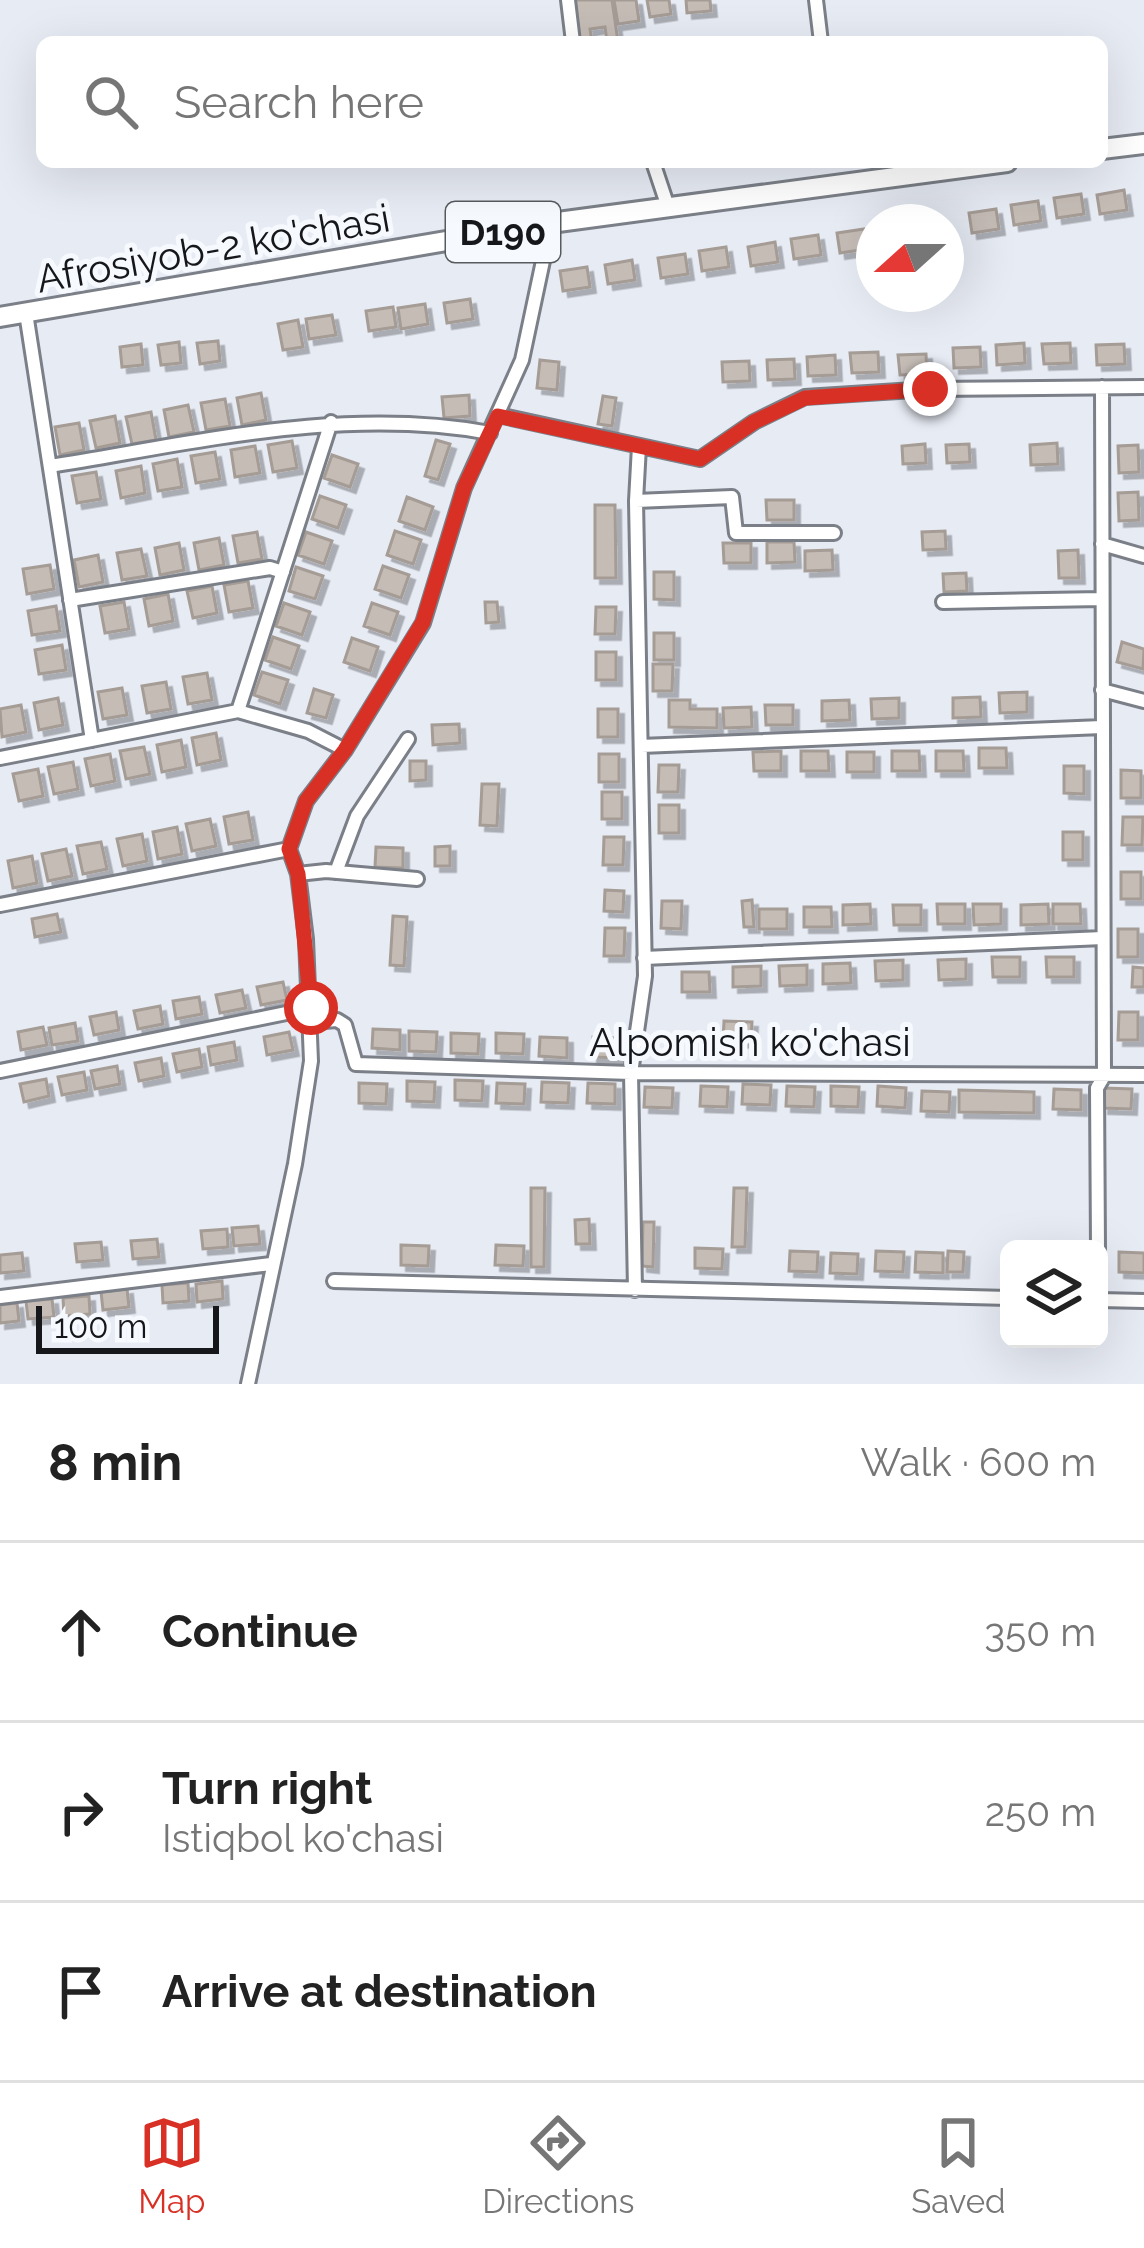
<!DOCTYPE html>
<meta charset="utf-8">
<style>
:root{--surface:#fff;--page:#f2f2f2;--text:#222;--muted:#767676;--line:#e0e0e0;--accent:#d93025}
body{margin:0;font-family:Raleway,sans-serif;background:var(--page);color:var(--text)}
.controls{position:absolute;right:36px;bottom:36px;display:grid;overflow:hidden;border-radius:18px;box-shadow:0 12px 48px #0002}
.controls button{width:108px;height:108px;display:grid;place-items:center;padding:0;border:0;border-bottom:3px solid var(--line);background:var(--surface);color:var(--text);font:60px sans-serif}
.compass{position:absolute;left:856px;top:204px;width:108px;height:108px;border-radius:50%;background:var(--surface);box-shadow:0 12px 48px #0002;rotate:249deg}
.scale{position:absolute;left:36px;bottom:30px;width:183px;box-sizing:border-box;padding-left:12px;border:6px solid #15171a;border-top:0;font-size:33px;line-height:42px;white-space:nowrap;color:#15171a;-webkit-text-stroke:9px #f6f9fe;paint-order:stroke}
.stop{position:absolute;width:36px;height:36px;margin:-27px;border:9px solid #d93025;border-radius:50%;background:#fff}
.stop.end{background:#d93025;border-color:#fff;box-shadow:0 3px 12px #0008}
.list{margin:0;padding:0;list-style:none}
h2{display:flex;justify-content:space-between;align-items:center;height:156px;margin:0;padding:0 48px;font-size:51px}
h2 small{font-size:39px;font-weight:400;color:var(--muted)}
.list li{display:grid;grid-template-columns:78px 1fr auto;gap:36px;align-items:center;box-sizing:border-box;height:180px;padding:0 48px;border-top:3px solid var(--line)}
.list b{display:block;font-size:45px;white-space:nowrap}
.list p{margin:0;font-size:39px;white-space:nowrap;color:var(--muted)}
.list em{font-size:39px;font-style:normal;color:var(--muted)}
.icon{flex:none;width:66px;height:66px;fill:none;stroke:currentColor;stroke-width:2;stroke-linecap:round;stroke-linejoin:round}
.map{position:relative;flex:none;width:1144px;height:1384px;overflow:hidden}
.search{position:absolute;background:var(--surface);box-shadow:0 12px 48px #0002;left:36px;right:36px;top:36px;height:132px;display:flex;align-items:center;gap:30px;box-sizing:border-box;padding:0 42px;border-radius:18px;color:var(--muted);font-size:45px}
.sheet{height:696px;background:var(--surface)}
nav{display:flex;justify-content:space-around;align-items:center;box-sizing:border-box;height:168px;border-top:3px solid var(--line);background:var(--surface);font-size:33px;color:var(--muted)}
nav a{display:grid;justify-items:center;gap:6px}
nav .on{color:var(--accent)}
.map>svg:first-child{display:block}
.building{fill:#c5bcb6;stroke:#a59c96;stroke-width:3;filter:url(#shadow)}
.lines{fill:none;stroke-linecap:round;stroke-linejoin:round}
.minor-casing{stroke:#7b7f87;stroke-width:18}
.primary-casing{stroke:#7b7f87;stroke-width:24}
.minor{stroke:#fff;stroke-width:12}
.primary{stroke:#fff;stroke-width:18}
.route{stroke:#d93025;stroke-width:15}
.labels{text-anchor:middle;stroke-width:10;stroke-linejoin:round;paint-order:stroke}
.shield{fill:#f6f9fe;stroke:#585b5e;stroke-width:3}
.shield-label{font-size:36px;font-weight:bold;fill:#15171a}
.street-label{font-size:39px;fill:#15171a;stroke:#f6f9fe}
</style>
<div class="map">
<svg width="1144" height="1384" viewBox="0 0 1144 1384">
<defs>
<filter id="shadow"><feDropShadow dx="5.5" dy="5.5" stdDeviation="0" flood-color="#0004"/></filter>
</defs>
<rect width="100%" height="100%" fill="#e7ebf4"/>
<path class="building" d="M575,0H612L618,42H607L605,27L590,29L592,42H580Z
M614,0H636L639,21L618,24Z
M647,0H669L671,14L650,17Z
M686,0H710L711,11L687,13Z
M1124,190L1127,210L1100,214L1097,195Z
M1081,194L1084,214L1057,218L1054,198Z
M1038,201L1041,221L1014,225L1011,205Z
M996,209L999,229L972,233L969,213Z
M864,229L867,249L840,253L837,233Z
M818,235L821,255L794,259L791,239Z
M775,242L778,262L751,266L748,247Z
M726,247L729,267L702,271L699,251Z
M685,254L688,274L661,278L658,258Z
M632,260L635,280L608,284L605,265Z
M587,267L590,287L563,291L560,271Z
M470,299L473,319L447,323L444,303Z
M425,304L428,324L401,329L398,308Z
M393,307L396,327L369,331L366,311Z
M332,315L336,335L309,339L306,319Z
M298,320L303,347L283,350L278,324Z
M218,341L220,361L200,364L197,343Z
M179,342L181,363L161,365L158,345Z
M1024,343L1025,363L997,365L996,345Z
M1070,343L1071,363L1044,364L1042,344Z
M141,344L143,365L122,367L120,347Z
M1124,344L1125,364L1097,365L1096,345Z
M980,347L981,367L954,368L953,348Z
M878,352L879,372L852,373L850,353Z
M926,354L927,374L900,375L898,355Z
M835,355L836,375L808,376L807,357Z
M794,359L795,379L768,380L767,360Z
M540,360L559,362L557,390L537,388Z
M749,361L750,381L723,382L722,362Z
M261,393L266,420L242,425L237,398Z
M469,395L470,416L444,418L442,397Z
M603,396L616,398L612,426L598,424Z
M225,399L230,426L206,430L201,403Z
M188,405L194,432L169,437L164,410Z
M151,412L156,440L132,444L126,417Z
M115,416L120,443L96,448L90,421Z
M79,423L84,450L60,455L55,427Z
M436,440L450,444L438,480L425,476Z
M292,441L297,468L273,472L268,445Z
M1057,443L1058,464L1031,465L1030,445Z
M925,444L926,463L903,464L902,446Z
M969,444L970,462L947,463L946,445Z
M1138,445L1139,472L1119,473L1118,446Z
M255,446L260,473L235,477L231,450Z
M215,452L220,479L196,483L191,456Z
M332,455L358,464L350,487L324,478Z
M177,459L182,487L158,491L153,464Z
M141,466L145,493L121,498L116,471Z
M96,472L101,499L77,503L72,476Z
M1138,492L1139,520L1119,521L1118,493Z
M320,496L346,505L338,528L312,519Z
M407,497L433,507L425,530L399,521Z
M766,500H794V520H767Z
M595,505H615L616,578H595Z
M395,531L421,540L413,564L387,555Z
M945,531L946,549L923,550L922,532Z
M257,532L262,559L238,563L233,536Z
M306,532L332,541L324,564L298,555Z
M219,538L224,565L199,570L194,543Z
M767,542H794L795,562L767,563Z
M179,543L184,570L160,575L155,548Z
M723,543H751V563H724Z
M141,549L147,576L122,580L117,553Z
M832,550L833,570L805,571V551Z
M1078,550L1079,578H1059L1058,551Z
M98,555L103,582L79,587L74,560Z
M50,565L54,589L27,594L23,569Z
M383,566L409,575L401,598L375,589Z
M296,567L323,576L315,599L289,591Z
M654,572H674V600L654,599Z
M966,573L967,591L944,592L943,574Z
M248,581L253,608L229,612L224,585Z
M212,586L217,613L193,618L187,591Z
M168,594L173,621L149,626L144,599Z
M124,602L129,629L105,633L100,606Z
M485,602H497L499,622L486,623Z
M284,603L310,612L302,635L276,626Z
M372,603L398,612L390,635L364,626Z
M56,606L60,631L32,635L28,611Z
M596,607H616L615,634H595Z
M654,633H674V660H654Z
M273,637L299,646L291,669L265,660Z
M352,638L378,647L370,671L344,662Z
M1122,642L1144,649L1143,669L1117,662Z
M62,645L66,670L39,674L35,650Z
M596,652H616V680H596Z
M653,664H673L672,691H653Z
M262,672L288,680L280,704L254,695Z
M207,673L212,700L188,704L183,677Z
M166,682L171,709L147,713L142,686Z
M122,688L127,715L103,719L98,692Z
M314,689L333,695L326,718L307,713Z
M1027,692V712L1000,713L999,693Z
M980,697L981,717L953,718V698Z
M58,698L63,725L39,730L34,703Z
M899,698V718L872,719L871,699Z
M669,700H690V709H717V728L669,727Z
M849,700L850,720L822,721V701Z
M21,705L26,732L2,737L0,709Z
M765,705H793V725H766Z
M751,707L752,727L724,728L723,708Z
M598,709H618V737H598Z
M459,724L460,743L433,745L432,725Z
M216,733L221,760L197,765L192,738Z
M181,740L186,767L162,772L157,745Z
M144,747L150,774L126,779L120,751Z
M979,748H1006L1007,768H979Z
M781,751V771H754L753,752Z
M801,751H828L829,771H801Z
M892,751H919L920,771H892Z
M936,751H963L964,771H936Z
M847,752H874V772H847Z
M110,754L115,781L91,786L85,759Z
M599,754H619V782H599Z
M410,761H426V780L410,781Z
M73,762L78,789L54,794L48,767Z
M659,765H679L678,792H658Z
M1064,766H1084V794L1064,793Z
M38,769L43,796L19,801L13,774Z
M1121,770L1141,771V798H1121Z
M482,784H499L497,826L480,825Z
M602,792H622V819H602Z
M659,805H679V833H659Z
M248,812L253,840L229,844L224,817Z
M1123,817H1143L1142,845H1122Z
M210,819L216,846L192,851L186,824Z
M177,827L182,854L158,859L153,832Z
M1063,832H1083V860H1063Z
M142,834L147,861L123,866L117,839Z
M604,837H624L623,865H603Z
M101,842L107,869L83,874L77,846Z
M450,846V866H435V847Z
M376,847L403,848V868L375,867Z
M66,849L72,876L48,881L42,854Z
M32,856L37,883L13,888L8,861Z
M1121,872H1141V899H1121Z
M605,890L624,891L623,912L604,911Z
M752,900L754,927H744L742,901Z
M662,901H682L681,929L661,928Z
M870,904L871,924L843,925V905Z
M937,904H965V924H938Z
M973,904H1001V924L974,925Z
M1048,904L1049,924L1021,925V905Z
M1053,904H1080L1081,924H1053Z
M893,905H921V925H894Z
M804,907H831L832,927H804Z
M759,909H787V929H759Z
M57,914L61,932L35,937L32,919Z
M393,916L407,917L404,966L390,965Z
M605,928H625L624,956H604Z
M1118,929H1138V957H1118Z
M992,957H1020V977H993Z
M1046,957H1074V977H1047Z
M966,959V979L939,980L938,960Z
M903,960V980L876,981L875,961Z
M850,963L851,983L823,984V964Z
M807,965V985L780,986L779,966Z
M761,966V986L733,987V967Z
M1133,967L1144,968V987H1132Z
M682,972H709L710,992H682Z
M283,982L287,1000L261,1005L257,987Z
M242,990L246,1008L220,1013L216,995Z
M199,997L202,1014L176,1019L173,1001Z
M160,1006L163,1024L138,1029L134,1011Z
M116,1012L119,1030L94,1035L90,1017Z
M1119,1012H1138V1040H1118Z
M724,1021L752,1022L751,1042L723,1041Z
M75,1023L78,1041L52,1045L49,1028Z
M43,1027L47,1045L21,1050L18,1032Z
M373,1029L400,1030V1050L372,1048Z
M409,1031L437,1032L436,1052L409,1051Z
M289,1032L293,1050L267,1055L264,1037Z
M451,1033L479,1034L478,1054L451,1053Z
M496,1033L524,1034L523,1054L496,1053Z
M540,1037L567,1038V1058L539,1056Z
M593,1037L621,1038L620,1058L592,1057Z
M234,1042L237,1060L211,1065L208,1047Z
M199,1049L202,1067L177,1072L173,1054Z
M161,1058L164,1076L139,1081L135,1063Z
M117,1066L120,1084L95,1089L91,1071Z
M84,1072L87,1090L62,1095L58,1077Z
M46,1079L49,1096L24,1102L20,1084Z
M455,1080L483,1081L482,1101L455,1100Z
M407,1081L435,1082L434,1102L407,1101Z
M542,1082L569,1083L568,1103L541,1102Z
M359,1083L387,1084L386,1104L359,1103Z
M497,1083L525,1084L524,1104L496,1103Z
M588,1083L615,1084V1104L587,1103Z
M743,1084L771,1085L770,1105L742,1104Z
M701,1086L728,1087L727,1107L700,1106Z
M787,1086L815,1087L814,1107L786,1106Z
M831,1086L859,1087L858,1107L831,1106Z
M878,1086L906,1088L905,1108L877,1106Z
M645,1087L673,1088L672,1108L644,1107Z
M1104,1088L1132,1089L1131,1109L1103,1108Z
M1054,1089L1081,1090V1110L1053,1109Z
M959,1090L1034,1092V1113L959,1112Z
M922,1091L950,1092L949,1112L921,1111Z
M531,1188H545L544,1267H531Z
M734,1188H747L745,1247H732Z
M589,1219L590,1244H576L575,1220Z
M643,1222H654L653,1267L642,1266Z
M258,1226L260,1244L234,1246L232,1228Z
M227,1229L228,1247L203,1249L201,1231Z
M157,1239L159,1257L133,1259L131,1241Z
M101,1242L103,1260L77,1262L75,1244Z
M401,1245L429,1246L428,1266L401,1265Z
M496,1245L524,1246L523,1266L495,1265Z
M695,1248L723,1249L722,1269L695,1268Z
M790,1251L818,1252L817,1272L789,1271Z
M876,1251L904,1252L903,1272L875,1271Z
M948,1251L964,1252L963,1272H947Z
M916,1252L943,1253V1273L915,1272Z
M1119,1252L1144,1253V1273L1119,1272Z
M22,1253L24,1271L0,1273V1255Z
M831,1253L858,1254L857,1274L830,1273Z
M222,1281L223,1299L197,1302L196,1284Z
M188,1283L189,1301L163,1303L162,1285Z
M127,1289L129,1307L103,1310L101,1292Z
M89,1296L90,1314L64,1316L63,1298Z
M52,1299L54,1317L28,1319L26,1301Z
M17,1303L19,1321L0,1323V1305Z"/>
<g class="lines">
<defs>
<path id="minor" d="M568,0L573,42
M816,0L821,42
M653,162L668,207
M26,313L92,740
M498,415L700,459L754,422L805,397L930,389L1144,387
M50,466C195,443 343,406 490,433
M636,501L732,497L736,533H834
M1102,544L1144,556
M70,600L270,568L283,572
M943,602L1102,599
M1102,690L1144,701
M238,711L331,422
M641,746L1102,727
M0,758L238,711L308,731L345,750
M336,872L357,816L408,739
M298,874L326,871L417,879
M0,905L289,849
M644,958L1103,938
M311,1022L337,1020L345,1025L356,1064L631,1073L1144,1075
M0,1071L311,1008
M1098,1249L1097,1088L1104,1076L1102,387
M334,1281L1009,1298
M635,1290L631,1073L645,976L636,501L639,446
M0,1297L271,1264
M1099,1300L1144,1301
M248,1384L295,1164L311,1061L306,939L298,874L289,849L306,801L345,750L423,623L464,488L522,360L551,223"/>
<path id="primary" d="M1102,149L1144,144
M0,317L558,222L1007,162"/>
</defs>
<use href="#minor" class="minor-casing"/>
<use href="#primary" class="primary-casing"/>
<use href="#minor" class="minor"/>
<use href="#primary" class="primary"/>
</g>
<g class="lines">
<path class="route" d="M311,1008L298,874L289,849L306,801L345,750L423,622L464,488L498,416L700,459L754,422L805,398L930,389"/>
</g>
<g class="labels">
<rect class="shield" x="446" y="202" width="114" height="60" rx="9"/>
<g class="shield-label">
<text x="503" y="245">D190</text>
</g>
<g class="street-label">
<text transform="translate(213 248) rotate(-10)" y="14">Afrosiyob-2 ko'chasi</text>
<text x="750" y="1056">Alpomish ko'chasi</text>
</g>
</g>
</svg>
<div class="controls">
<button><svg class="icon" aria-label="layers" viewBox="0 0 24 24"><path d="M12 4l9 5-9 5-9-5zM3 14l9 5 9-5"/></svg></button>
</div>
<svg class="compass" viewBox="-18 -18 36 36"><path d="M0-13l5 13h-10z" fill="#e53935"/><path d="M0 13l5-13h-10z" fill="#767676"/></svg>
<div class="scale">100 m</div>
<div class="stop" style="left:311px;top:1008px"></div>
<div class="stop end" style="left:930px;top:389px"></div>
<div class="search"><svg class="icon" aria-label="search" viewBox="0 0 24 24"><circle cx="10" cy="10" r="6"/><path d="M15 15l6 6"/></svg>Search here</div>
</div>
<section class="sheet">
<h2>8 min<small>Walk · 600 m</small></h2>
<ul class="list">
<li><svg class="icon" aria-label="ahead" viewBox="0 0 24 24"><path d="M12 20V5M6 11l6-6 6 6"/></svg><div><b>Continue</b></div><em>350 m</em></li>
<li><svg class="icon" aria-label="right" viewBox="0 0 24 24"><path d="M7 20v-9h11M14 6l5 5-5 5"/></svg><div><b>Turn right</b><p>Istiqbol ko'chasi</p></div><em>250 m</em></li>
<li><svg class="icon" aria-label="arrive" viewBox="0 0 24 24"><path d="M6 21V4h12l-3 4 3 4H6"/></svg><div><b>Arrive at destination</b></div></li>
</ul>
</section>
<nav>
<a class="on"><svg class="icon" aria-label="map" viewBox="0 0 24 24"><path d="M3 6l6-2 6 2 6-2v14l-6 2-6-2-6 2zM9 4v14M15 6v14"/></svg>Map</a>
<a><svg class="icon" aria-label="directions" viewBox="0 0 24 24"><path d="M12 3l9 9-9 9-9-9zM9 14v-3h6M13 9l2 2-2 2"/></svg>Directions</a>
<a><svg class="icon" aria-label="saved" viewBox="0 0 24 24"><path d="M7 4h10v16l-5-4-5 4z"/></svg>Saved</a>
</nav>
